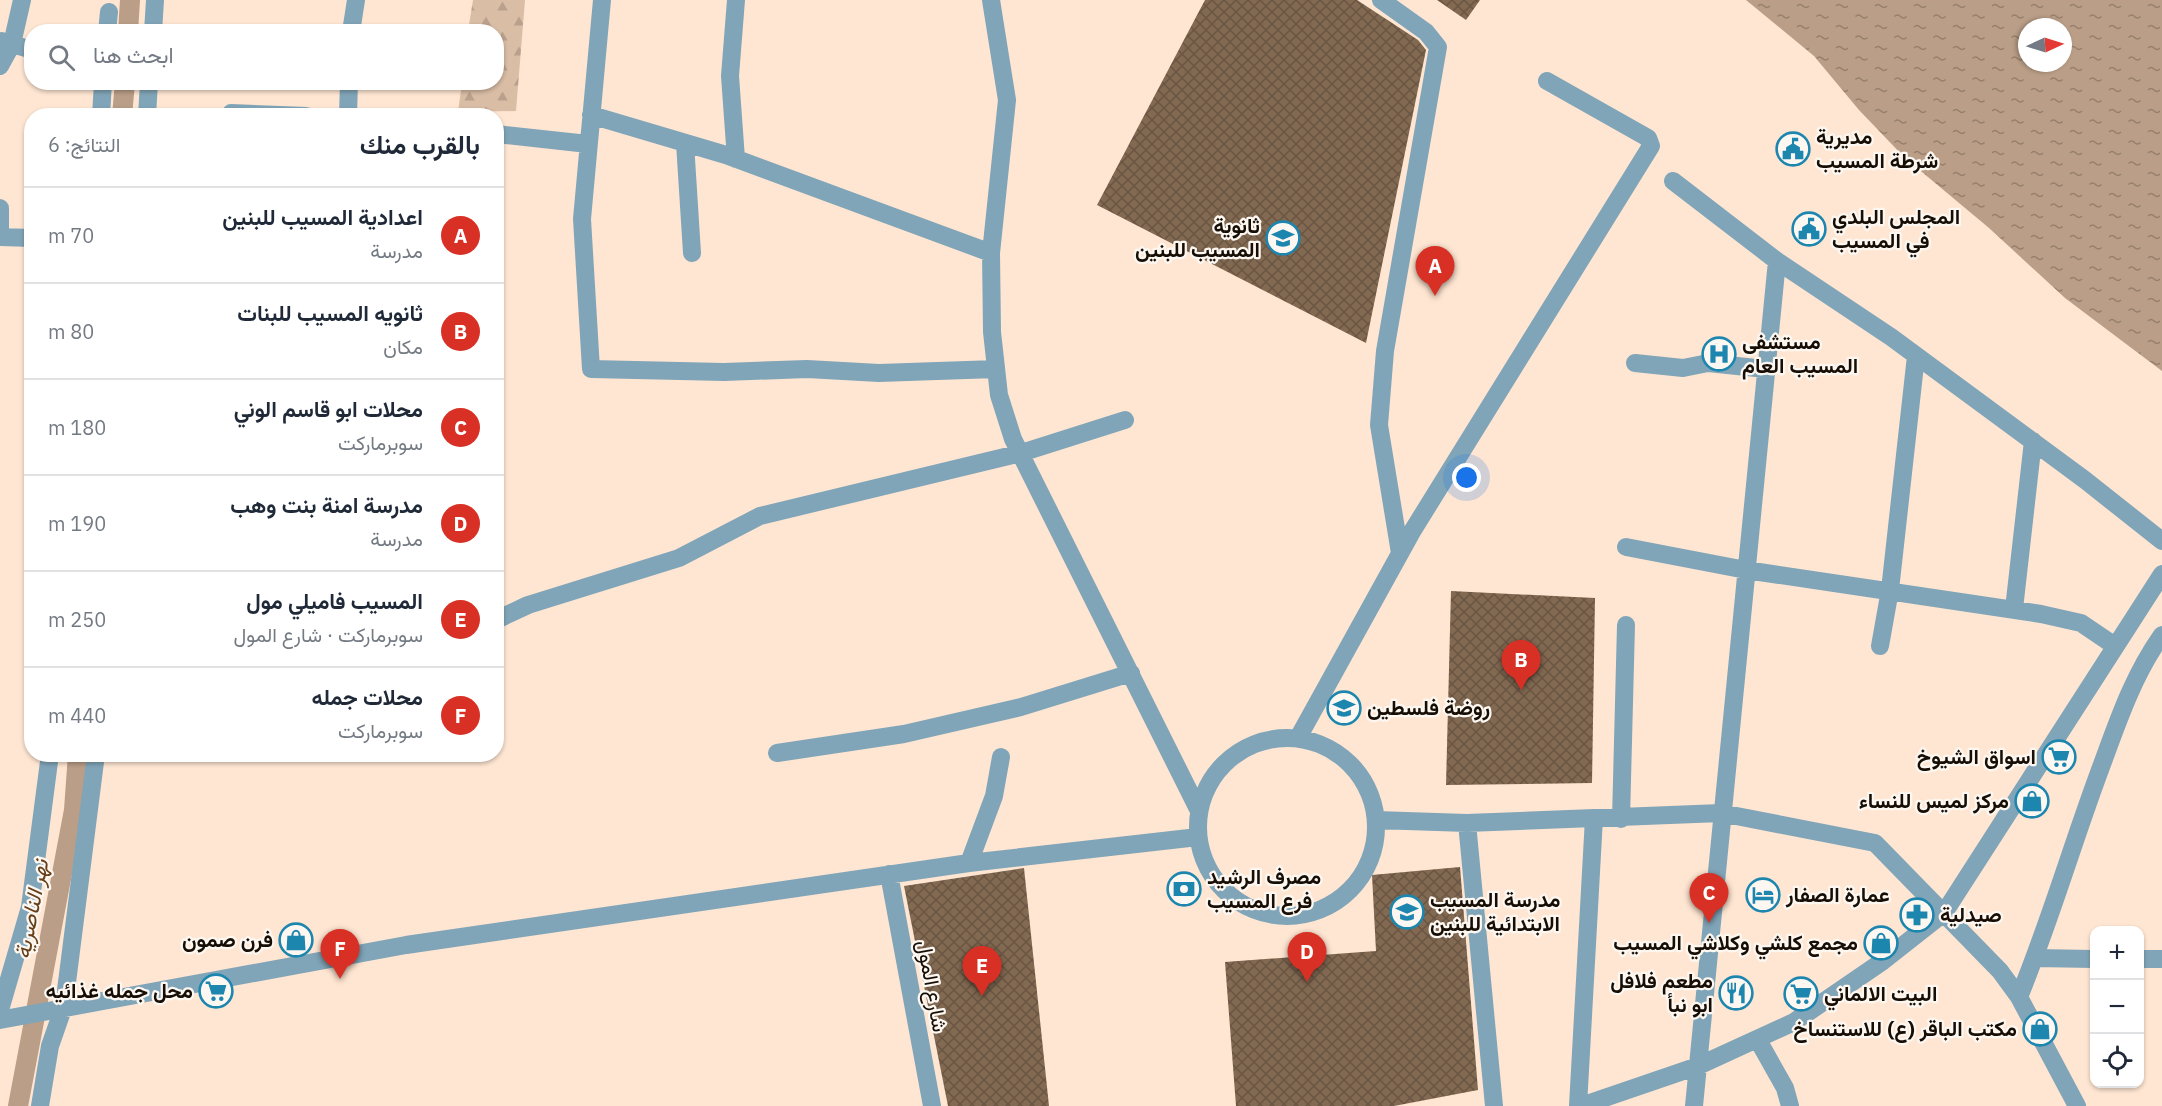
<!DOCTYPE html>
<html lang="ar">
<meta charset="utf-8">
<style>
:root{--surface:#fff;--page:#f6f6f7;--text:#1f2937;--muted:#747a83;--line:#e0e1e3;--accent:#d93025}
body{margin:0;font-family:"IBM Plex Sans",Vazirmatn,sans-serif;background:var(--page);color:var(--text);direction:rtl}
.controls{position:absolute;right:18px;bottom:18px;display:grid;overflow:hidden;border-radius:12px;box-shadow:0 2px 4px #0004}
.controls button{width:54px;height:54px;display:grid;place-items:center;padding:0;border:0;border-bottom:2px solid var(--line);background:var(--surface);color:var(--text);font:30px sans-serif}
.compass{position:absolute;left:2018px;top:18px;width:54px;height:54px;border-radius:50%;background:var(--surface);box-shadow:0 2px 4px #0004;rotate:86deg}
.you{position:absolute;left:1467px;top:478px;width:21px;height:21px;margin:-15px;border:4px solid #fff;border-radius:50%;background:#1a73e8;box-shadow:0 0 0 9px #1a73e833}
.badge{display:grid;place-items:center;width:39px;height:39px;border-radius:50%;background:var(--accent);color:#fff;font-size:20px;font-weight:700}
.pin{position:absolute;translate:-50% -50px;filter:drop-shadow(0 2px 3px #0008)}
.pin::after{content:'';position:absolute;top:32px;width:21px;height:18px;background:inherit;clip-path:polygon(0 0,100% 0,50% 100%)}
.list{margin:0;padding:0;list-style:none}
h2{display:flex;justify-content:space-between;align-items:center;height:78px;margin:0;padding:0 24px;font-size:26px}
h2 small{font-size:20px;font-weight:400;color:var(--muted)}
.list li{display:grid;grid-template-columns:39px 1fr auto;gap:18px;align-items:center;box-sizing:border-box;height:96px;padding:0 24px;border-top:2px solid var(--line)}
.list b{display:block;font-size:22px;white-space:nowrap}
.list p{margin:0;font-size:20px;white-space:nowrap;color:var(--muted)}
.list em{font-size:20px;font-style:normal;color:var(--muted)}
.icon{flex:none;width:33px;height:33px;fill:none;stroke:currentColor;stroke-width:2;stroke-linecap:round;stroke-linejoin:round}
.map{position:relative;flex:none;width:2162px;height:1106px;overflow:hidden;direction:ltr}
.search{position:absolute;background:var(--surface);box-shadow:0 2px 4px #0004;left:24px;top:24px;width:480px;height:66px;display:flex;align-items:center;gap:15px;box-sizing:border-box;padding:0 21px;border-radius:24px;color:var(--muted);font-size:22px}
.panel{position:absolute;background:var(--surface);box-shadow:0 2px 4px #0004;left:24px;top:108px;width:480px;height:654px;border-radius:24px;direction:rtl}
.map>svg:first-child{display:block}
.forest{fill:url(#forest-firs)}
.water{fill:url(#water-ripples);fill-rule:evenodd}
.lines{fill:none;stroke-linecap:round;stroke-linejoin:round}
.canal{stroke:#ba9e87;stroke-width:20}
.building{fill:url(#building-cross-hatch)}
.minor{stroke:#81a5b8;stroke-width:18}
.labels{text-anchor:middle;stroke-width:4.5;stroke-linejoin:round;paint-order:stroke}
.poi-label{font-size:21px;font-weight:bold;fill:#160d05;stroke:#fdf7f2;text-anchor:start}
.street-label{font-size:21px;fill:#160d05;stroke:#fdf7f2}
.water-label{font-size:22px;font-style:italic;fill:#663e17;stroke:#fdf7f2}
</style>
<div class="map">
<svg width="2162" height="1106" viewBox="0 0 2162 1106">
<defs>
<pattern id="forest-firs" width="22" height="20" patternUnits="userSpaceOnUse" patternTransform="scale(1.5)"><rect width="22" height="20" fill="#d9bda5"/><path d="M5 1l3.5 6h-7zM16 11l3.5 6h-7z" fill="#baa18d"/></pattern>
<pattern id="water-ripples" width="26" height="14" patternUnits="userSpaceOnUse" patternTransform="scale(1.5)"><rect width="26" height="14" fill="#ba9e87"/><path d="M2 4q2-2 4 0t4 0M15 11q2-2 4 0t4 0" fill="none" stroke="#967f6c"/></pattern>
<pattern id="building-cross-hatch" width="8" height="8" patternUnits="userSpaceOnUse" patternTransform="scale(1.5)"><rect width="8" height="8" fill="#826952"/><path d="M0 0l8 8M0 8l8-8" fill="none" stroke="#695542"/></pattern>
</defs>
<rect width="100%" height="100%" fill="#ffe6d2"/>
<path class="forest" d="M473,0H525L516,111L458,112L462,83L496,82V32L468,31Z"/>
<path class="water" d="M1746,0H2162V371L2065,298L1989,228L1904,157L1859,110L1814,56ZM2027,27H2063V63H2027Z"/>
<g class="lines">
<path class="canal" d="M128,32L130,0
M122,116L125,82
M18,1106L74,810L78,754"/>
</g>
<path class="building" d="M1205,0H1357L1418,40L1426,50L1366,343L1097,205Z
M1437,0H1480L1466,20Z
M1451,591L1595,598L1592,783L1446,785Z
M1460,867L1478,1090L1394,1106H1236L1225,962L1376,951L1372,875Z
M1024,868L1049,1106H948L904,886Z"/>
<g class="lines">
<path class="minor" d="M602,0L582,219L591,369L724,372L807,369L879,373L996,369
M736,0L730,76L736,159
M991,0L1007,100L991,253L992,332L999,395L1013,439L1199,811
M1381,0L1426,32L1438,47L1385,351L1379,425L1400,553
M107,32L109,12
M153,32L155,0
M351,32L356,0
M2,41L32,50
M0,66L12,44L22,0
M231,113L306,116
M591,115L726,155L991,253
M101,116L103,82
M147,116L149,82
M348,116L349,82
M496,134L588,144
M685,143L692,253
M1673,181L1777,261L1891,337L2085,480L2162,541
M0,208V237
M0,237L32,238
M1635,363L1683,368L1708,363L1766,369
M1626,547L1746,570L2041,614L2081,623L2115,646
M2014,609L2033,441
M496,620L528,605L679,558L760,516L1021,453L1125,420
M1880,646L1890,590L1916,356
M1298,738L1413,530L1651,146L1648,138L1547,81
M1198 827a89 89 0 1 1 178 0a89 89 0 1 1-178 0Z
M777,753L904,734L1021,707L1131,673
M1621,819L1626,625
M1376,820L1467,823L1721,813L1875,843L2000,971L2019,997L2077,1106
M1467,823L1494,1106
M969,863L994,796L1001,757
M889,874L932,1106
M2035,958L2094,959
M2140,959H2162
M2019,997C2051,919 2074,838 2104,759C2120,715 2135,673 2162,635
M0,1010L30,907L50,754
M0,1020L406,945L969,863L1198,837
M1758,1040L1785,1088L1790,1106
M40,1106L50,1046L64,1006L96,754
M1578,1106L1594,818
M1581,1106L1698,1066L1794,1022L1883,961L1944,913L2162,574
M1694,1106L1777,261"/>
</g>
<defs>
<symbol id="civic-ring" viewBox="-11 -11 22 22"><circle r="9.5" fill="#fdf7f2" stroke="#1d86af" stroke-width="1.5"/><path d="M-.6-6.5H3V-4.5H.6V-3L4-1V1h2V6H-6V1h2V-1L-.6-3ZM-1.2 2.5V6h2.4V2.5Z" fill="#1d86af"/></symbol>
<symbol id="school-ring" viewBox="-11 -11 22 22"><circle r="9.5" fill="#fdf7f2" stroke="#1d86af" stroke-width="1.5"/><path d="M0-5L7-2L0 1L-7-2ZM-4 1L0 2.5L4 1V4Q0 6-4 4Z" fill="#1d86af"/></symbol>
<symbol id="hospital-ring" viewBox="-11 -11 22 22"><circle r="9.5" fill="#fdf7f2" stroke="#1d86af" stroke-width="1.5"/><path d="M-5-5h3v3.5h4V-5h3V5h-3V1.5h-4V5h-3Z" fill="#1d86af"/></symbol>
<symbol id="supermarket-ring" viewBox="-11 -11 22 22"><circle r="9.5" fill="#fdf7f2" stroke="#1d86af" stroke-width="1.5"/><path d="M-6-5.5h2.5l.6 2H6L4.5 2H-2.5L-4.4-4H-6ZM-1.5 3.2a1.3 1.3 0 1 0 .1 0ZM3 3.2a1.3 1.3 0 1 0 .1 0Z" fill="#1d86af"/></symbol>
<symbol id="shop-ring" viewBox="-11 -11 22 22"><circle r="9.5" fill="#fdf7f2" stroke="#1d86af" stroke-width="1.5"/><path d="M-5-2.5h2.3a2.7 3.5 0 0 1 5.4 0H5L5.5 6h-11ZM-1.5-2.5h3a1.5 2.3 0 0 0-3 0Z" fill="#1d86af"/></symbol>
<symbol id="bank-ring" viewBox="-11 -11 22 22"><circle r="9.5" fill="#fdf7f2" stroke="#1d86af" stroke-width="1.5"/><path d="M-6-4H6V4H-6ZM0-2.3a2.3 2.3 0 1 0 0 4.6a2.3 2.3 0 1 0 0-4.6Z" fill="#1d86af"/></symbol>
<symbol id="hotel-ring" viewBox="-11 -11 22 22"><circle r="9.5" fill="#fdf7f2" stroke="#1d86af" stroke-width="1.5"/><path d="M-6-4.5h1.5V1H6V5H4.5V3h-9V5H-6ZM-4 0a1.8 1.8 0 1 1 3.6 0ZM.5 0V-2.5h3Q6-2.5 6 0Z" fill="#1d86af"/></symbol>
<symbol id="pharmacy-ring" viewBox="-11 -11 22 22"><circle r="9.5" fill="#fdf7f2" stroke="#1d86af" stroke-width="1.5"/><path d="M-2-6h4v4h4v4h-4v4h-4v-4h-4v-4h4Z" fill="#1d86af"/></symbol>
<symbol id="restaurant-ring" viewBox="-11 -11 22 22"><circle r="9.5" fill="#fdf7f2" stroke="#1d86af" stroke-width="1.5"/><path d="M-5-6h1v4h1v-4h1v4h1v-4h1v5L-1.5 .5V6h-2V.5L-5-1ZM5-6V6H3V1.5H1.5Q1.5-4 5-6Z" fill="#1d86af"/></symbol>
</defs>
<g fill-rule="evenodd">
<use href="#civic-ring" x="1774" y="130" width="38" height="38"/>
<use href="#civic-ring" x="1790" y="210" width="38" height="38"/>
<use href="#school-ring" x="1264" y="219" width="38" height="38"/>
<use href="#hospital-ring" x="1700" y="335" width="38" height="38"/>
<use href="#school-ring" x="1325" y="689" width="38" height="38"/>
<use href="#supermarket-ring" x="2040" y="738" width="38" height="38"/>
<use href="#shop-ring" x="2013" y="782" width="38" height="38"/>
<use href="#bank-ring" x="1165" y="870" width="38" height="38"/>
<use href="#hotel-ring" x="1744" y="876" width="38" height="38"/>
<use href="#school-ring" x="1388" y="893" width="38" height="38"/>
<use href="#pharmacy-ring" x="1898" y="896" width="38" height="38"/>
<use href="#shop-ring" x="277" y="921" width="38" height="38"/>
<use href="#shop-ring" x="1862" y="924" width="38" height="38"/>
<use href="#supermarket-ring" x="197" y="972" width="38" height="38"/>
<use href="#restaurant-ring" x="1717" y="974" width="38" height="38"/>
<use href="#supermarket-ring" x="1782" y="975" width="38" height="38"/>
<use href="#shop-ring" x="2021" y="1010" width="38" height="38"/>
</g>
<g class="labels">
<g class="poi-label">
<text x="1816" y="144">مديرية<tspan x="1816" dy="24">شرطة المسيب</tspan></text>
<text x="1832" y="224">المجلس البلدي<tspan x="1832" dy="24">في المسيب</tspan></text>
<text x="1260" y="233" text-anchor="end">ثانوية<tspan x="1260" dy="24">المسيب للبنين</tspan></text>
<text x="1742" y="349">مستشفى<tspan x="1742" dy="24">المسيب العام</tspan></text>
<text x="1367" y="715">روضة فلسطين</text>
<text x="2036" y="764" text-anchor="end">اسواق الشيوخ</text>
<text x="2009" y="808" text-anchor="end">مركز لميس للنساء</text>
<text x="1207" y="884">مصرف الرشيد<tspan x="1207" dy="24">فرع المسيب</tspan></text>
<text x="1786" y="902">عمارة الصفار</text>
<text x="1430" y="907">مدرسة المسيب<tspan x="1430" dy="24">الابتدائية للبنين</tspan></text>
<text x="1940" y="922">صيدلية</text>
<text x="273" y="947" text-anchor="end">فرن صمون</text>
<text x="1858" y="950" text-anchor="end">مجمع كلشي وكلاشي المسيب</text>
<text x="1713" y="988" text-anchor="end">مطعم فلافل<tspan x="1713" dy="24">ابو نبأ</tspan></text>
<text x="193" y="998" text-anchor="end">محل جمله غذائيه</text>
<text x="1824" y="1001">البيت الالماني</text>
<text x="2017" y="1036" text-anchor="end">مكتب الباقر (ع) للاستنساخ</text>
</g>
<g class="street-label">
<text transform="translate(932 986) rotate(80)" y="7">شارع المول</text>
</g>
<g class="water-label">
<text transform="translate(31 909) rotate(-79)" y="8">نهر الناصرية</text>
</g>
</g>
</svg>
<div class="controls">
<button>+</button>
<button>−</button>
<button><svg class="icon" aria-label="locate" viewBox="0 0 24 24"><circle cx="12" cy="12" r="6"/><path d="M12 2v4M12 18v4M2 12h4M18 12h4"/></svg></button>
</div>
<svg class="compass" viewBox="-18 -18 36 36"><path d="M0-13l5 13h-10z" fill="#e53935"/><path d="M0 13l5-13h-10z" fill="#747a83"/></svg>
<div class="you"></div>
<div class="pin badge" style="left:1435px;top:296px">A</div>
<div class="pin badge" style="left:1521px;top:690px">B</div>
<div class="pin badge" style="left:1709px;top:923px">C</div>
<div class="pin badge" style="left:1307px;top:982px">D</div>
<div class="pin badge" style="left:982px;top:996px">E</div>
<div class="pin badge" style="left:340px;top:979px">F</div>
<div class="search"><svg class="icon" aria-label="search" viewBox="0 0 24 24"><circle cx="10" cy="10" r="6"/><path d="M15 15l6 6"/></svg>ابحث هنا</div>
<section class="panel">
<h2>بالقرب منك<small>النتائج: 6</small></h2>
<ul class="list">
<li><span class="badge">A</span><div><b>اعدادية المسيب للبنين</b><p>مدرسة</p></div><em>70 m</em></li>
<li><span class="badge">B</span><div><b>ثانويه المسيب للبنات</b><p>مكان</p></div><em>80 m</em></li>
<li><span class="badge">C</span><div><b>محلات ابو قاسم الوني</b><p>سوبرماركت</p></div><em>180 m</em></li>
<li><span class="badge">D</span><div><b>مدرسة امنة بنت وهب</b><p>مدرسة</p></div><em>190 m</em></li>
<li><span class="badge">E</span><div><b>المسيب فاميلي مول</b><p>سوبرماركت · شارع المول</p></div><em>250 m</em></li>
<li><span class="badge">F</span><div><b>محلات جمله</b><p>سوبرماركت</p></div><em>440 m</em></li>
</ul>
</section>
</div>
